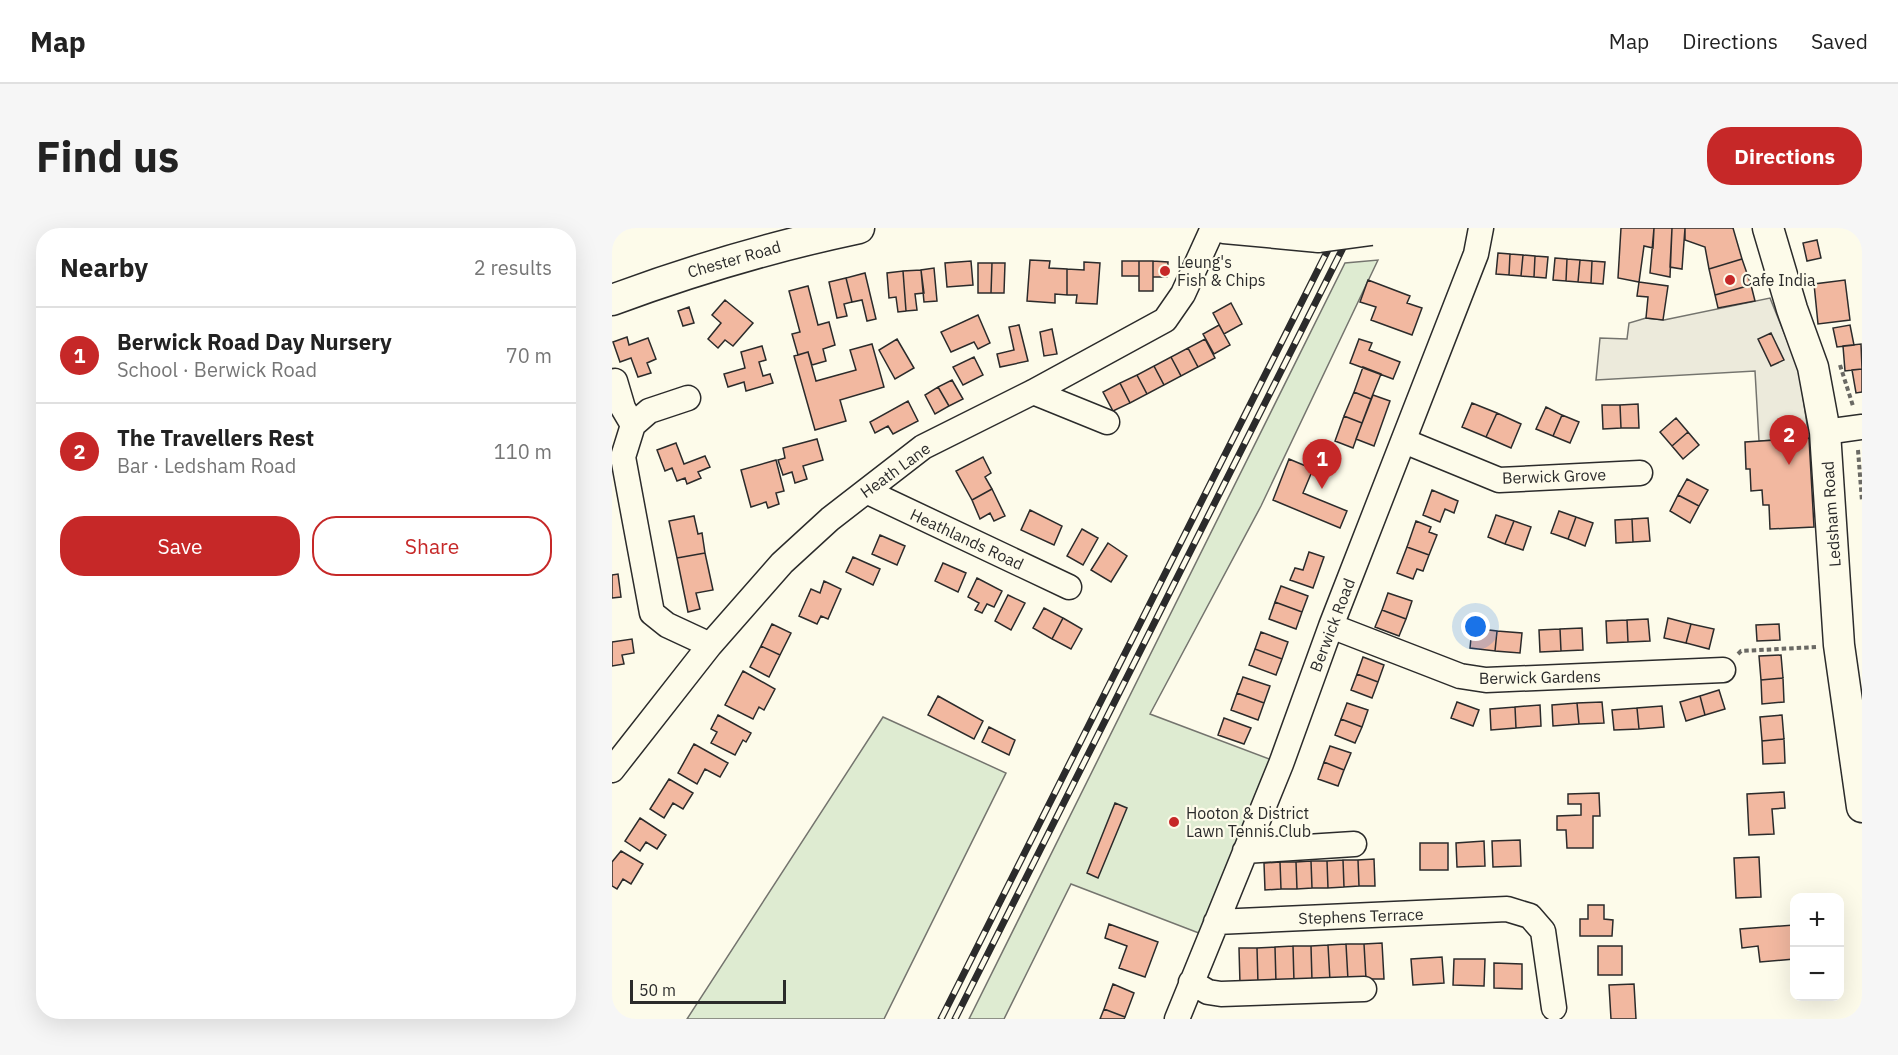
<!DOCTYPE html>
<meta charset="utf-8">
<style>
:root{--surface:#fff;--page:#f6f6f6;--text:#222;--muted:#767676;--line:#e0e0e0;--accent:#c62828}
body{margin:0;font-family:"IBM Plex Sans",sans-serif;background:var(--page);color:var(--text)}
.controls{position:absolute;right:18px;bottom:18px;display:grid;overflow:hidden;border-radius:12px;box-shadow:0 6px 24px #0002}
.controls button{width:54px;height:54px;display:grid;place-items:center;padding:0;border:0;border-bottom:2px solid var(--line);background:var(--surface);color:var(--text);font:30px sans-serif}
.scale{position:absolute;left:18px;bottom:15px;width:156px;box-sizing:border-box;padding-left:6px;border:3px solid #2b2b2b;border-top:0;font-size:16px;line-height:21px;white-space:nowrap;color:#2b2b2b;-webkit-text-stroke:4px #fdfbea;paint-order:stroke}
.you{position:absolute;left:864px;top:399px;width:21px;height:21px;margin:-15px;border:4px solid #fff;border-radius:50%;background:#1a73e8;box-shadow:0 0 0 9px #1a73e833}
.badge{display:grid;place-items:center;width:39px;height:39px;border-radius:50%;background:var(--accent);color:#fff;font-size:20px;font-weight:700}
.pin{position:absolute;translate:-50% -50px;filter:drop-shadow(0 2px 3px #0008)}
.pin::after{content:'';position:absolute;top:32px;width:21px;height:18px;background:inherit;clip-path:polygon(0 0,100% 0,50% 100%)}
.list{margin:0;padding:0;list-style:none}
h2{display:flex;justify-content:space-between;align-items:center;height:78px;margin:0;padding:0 24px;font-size:26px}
h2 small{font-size:20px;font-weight:400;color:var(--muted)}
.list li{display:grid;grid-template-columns:39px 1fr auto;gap:18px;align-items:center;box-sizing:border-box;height:96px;padding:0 24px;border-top:2px solid var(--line)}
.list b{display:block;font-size:22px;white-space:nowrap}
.list p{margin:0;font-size:20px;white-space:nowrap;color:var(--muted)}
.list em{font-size:20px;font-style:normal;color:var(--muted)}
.actions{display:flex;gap:12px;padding:18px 24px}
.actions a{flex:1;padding:14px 0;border:2px solid var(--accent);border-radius:24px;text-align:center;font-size:21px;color:var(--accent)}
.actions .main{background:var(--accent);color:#fff}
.map{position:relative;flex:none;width:1250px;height:791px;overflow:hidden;border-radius:24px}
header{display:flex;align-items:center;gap:36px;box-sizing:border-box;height:84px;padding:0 30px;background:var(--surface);border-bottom:2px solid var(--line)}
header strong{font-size:28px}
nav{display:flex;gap:33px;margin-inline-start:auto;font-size:21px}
.intro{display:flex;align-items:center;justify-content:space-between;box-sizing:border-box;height:144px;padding:0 36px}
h1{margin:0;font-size:42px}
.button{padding:15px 27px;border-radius:24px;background:var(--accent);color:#fff;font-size:21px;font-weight:700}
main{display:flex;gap:36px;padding:0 36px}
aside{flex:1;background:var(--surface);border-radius:24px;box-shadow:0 6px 24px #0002}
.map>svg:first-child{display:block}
.green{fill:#deebd1;stroke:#74746e;stroke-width:1.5}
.parking{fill:#eceadb;stroke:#74746e;stroke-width:1.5}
.building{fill:#f2b8a0;stroke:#2b2b2b;stroke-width:1.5}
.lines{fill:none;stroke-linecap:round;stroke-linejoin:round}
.minor-casing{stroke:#2b2b2b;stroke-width:27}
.major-casing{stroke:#2b2b2b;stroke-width:33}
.path{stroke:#6a6964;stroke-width:4;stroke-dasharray:4.5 3;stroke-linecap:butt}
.minor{stroke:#fdfbea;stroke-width:24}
.major{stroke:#fdfbea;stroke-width:30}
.rail-casing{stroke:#2b2b2b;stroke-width:7}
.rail{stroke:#fdfbea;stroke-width:4.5;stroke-dasharray:14;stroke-linecap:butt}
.major-bridge-casing{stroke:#2b2b2b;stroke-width:33;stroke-linecap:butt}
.major-bridge{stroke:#fdfbea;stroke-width:30}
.poi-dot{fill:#c62828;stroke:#fdfbea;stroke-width:2}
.labels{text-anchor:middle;stroke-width:4.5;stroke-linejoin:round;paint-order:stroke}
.street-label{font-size:16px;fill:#2b2b2b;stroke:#fdfbea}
.poi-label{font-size:16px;fill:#2b2b2b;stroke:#fdfbea;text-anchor:start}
</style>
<header>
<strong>Map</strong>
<nav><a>Map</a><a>Directions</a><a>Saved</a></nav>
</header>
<div class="intro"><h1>Find us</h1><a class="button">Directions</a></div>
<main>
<aside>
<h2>Nearby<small>2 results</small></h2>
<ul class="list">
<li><span class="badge">1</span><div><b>Berwick Road Day Nursery</b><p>School · Berwick Road</p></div><em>70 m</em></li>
<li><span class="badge">2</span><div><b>The Travellers Rest</b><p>Bar · Ledsham Road</p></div><em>110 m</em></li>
</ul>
<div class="actions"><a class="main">Save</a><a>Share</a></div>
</aside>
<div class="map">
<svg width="1250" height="791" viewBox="0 0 1250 791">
<rect width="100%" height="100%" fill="#fdfbea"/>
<path class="green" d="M766,32L649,278L538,486L660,532L592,707L459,656L392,791H357L733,35Z
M271,489L394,545L272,791H75Z"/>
<path class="parking" d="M1158,70L1187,142L1197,210L1147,213L1143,143L984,152L988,110L1015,111L1017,95L1034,90L1052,92Z"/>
<path class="building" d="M1009,0H1042L1041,20L1032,18L1027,54L1006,50Z
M1042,0H1060L1058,49L1038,45Z
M1060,0H1073L1070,41L1058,39Z
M1073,0H1121L1130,31L1097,41L1093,19L1073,12Z
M1205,12L1209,30L1195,33L1191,15Z
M886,25L898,26L897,47L884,46Z
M898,26L911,27L909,48L897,47Z
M911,27L923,28L922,49L909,48Z
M923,28L936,29L934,50L922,49Z
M943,30L955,31L954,53L941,52Z
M955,31L968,32L966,54L954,53Z
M1130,31L1139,57L1103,67L1097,41Z
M418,32L438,33L437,40L455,41V67L443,66V75L415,73Z
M968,32L980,33L979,55L966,54Z
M359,33L361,57L335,59L333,35Z
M510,33H527V48H510Z
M527,33H541V63H527Z
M541,33L556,34L555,49H541Z
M980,33L993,34L991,56L979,55Z
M472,34L488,35L485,76L464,75L465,67H455V41L472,42Z
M366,35H380L379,65H366Z
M380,35H393L392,65H379Z
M322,40L325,73L312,74L309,42Z
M309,42L312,65L303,66L305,82L294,83L291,43Z
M291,43L294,83L286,84L284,69L277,70L275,45Z
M253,45L264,91L255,93L250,72L240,74L234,50Z
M234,50L240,74L232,76L235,88L225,90L217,54Z
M756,52L798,68L795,75L810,80L800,107L759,92L764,79L748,74Z
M1233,52L1238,92L1206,96L1202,56Z
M1027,54L1056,58L1051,92L1034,90L1036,69L1025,68Z
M1139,57L1143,73L1106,80L1103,67Z
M196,58L206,97L217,94L223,117L211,121L214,133L200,137L196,124L186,127L180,106L188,104L177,63Z
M113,72L141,95L121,118L113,112L106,120L96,111L109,95L100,87Z
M619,75L630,96L612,106L601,85Z
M77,79L82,95L71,98L66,83Z
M366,87L378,115L366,121L362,114L339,124L329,104Z
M407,97L416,133L388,139L385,126L402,122L397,99Z
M607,97L618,117L602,126L591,106Z
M1238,97L1242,117L1225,119L1221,100Z
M440,101L445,126L432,128L428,104Z
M1159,105L1172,132L1159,138L1146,111Z
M15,109L17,117L36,110L44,131L35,135L39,145L26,149L19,130L8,134L1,114Z
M285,111L302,140L283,151L267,122Z
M593,111L603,130L586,139L576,120Z
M747,111L760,115L757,122L788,134L781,151L738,135Z
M260,116L272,159L228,172L234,193L203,202L182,128L196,124L204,153L244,142L238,122Z
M1249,116L1250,141L1233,143L1231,118Z
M150,118L154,132L147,134L151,148L158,146L161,155L134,163L132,154L116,159L112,146L133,140L129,124Z
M576,120L586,139L569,148L559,129Z
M362,129L371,147L351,157L341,139Z
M559,129L569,148L552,157L542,138Z
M542,138L552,157L535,166L525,147Z
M751,139L769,146L759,171L742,164Z
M1250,141V164L1244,165L1240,142Z
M525,147L535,166L518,175L508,155Z
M340,152L351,171L337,178L326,159Z
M508,155L518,175L501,183L491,164Z
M326,159L337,178L323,186L313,167Z
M742,164L759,171L750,195L732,188Z
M761,167L778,173L762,218L744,211Z
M296,173L306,193L281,206L276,198L263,205L258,194Z
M860,175L885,185L874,209L850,199Z
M1026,176L1027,200H1009L1008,177Z
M990,177H1008L1009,200L991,201Z
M934,179L950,187L941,208L924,201Z
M885,185L909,196L899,220L874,209Z
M950,187L967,194L958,215L941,208Z
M732,188L750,195L741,220L723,213Z
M1064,190L1076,204L1060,218L1048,204Z
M1076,204L1087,217L1071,231L1060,218Z
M1197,210L1202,299L1158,301L1157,277H1151L1150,262L1139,263L1138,241H1134L1133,214Z
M205,211L211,232L191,238L195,251L183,255L180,244L171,247L166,232L173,230L171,220Z
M64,215L72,236L93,228L98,239L86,244L89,250L75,256L73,250L65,253L60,240L53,243L45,222Z
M371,229L379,245L373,249L380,261L360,272L344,243Z
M677,231L701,241L691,265L735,283L728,300L661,272Z
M164,232L172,263L164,265L167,276L156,280L154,274L139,279L129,242Z
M1075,251L1096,262L1087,278L1066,267Z
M380,261L393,288L382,293L378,285L368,291L360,272Z
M820,262L846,273L842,285L833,281L828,294L811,287Z
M1066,267L1087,278L1078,295L1058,283Z
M418,282L450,298L442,317L409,302Z
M947,283L964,289L956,311L939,305Z
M884,287L902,293L893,316L876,309Z
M82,288L86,306L90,305L93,325L65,330L57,293Z
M964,289L981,295L973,318L956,311Z
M1036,290L1038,313L1021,314L1020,291Z
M1020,291L1021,314L1004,315L1003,292Z
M804,293L819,299L817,304L825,307L817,327L795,319Z
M902,293L919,299L911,322L893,316Z
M470,301L486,310L471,337L455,328Z
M268,307L293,318L285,337L260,326Z
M496,315L515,328L499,354L479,342Z
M795,319L817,327L811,343L805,341L801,351L785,345Z
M697,324L712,329L701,360L678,352L683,340L691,342Z
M93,325L101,362L84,365L88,381L76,384L65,330Z
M241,329L268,341L261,357L234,344Z
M331,335L354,345L346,364L323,353Z
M6,346L9,369L0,370V347Z
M365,350L390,363L382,379L375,376L370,385L363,382L367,375L356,369Z
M212,353L229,361L216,391L209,388L205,396L187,388L199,361L208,365Z
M669,358L696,368L690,384L663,374Z
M776,365L800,373L794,391L770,382Z
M396,367L413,375L399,402L383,393Z
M663,374L690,384L684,401L657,391Z
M432,380L451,390L440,411L421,400Z
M770,382L794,391L787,408L763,399Z
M451,390L470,401L459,421L440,411Z
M1056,390L1079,396L1074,415L1052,410Z
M1036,391L1038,413L1016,414L1015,392Z
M1015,392L1016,414L995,415L994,393Z
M160,396L179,405L168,427L149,418Z
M1079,396L1102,401L1097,421L1074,415Z
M1167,396L1168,412L1145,413L1144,397Z
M860,400L885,403L883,423L858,420Z
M970,400L971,422L949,423L948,401Z
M948,401L949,423L928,424L927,402Z
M885,403L910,405L908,425L883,423Z
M649,404L676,414L670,431L643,421Z
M20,411L22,425L10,427L12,436L0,438V414Z
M149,418L168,427L157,449L138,439Z
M643,421L670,431L664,447L637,437Z
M1169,427L1171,450L1149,452L1147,428Z
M751,429L772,437L766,454L745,446Z
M131,443L163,461L152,482L147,479L141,491L113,477Z
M745,446L766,454L760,470L739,462Z
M631,449L658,458L652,475L625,465Z
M1171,450L1172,474L1150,476L1149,452Z
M1107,462L1113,481L1093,487L1088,468Z
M625,465L652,475L646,492L619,482Z
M326,468L371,493L362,511L316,487Z
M1088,468L1093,487L1074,493L1068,474Z
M845,474L867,482L861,498L839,490Z
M990,474L992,495L967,496L965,475Z
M735,475L756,482L750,499L729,491Z
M965,475L967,496L941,498L940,477Z
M928,477L929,498L904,500L903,479Z
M1050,478L1052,499L1027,501L1025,480Z
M903,479L904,500L879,502L878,481Z
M1025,480L1027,501L1002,502L1000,482Z
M106,487L139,505L134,514L131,512L123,527L99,515L105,504L99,501Z
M1170,487L1172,511L1150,513L1148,489Z
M612,490L639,500L632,516L606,507Z
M729,491L750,499L743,515L723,507Z
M377,499L403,512L397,527L370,514Z
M1172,511L1173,535L1151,536L1150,513Z
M82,516L116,535L108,549L93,541L85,556L66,545Z
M718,518L739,525L732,542L712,534Z
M712,534L732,542L726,558L706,551Z
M57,551L81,565L71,581L61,575L52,590L38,581Z
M1172,564L1173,580L1160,581L1162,606L1137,607L1135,566Z
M987,565L988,588H981V620H955L954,602H945V588L969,587V576H956V566Z
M503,575L515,580L486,650L475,645Z
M28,590L54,607L45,621L34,614L28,623L13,613Z
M908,612L909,638L881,639L880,613Z
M872,613L873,638L845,639L844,615Z
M808,615H836V642H808Z
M9,623L31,636L19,656L11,651L5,661L0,658V634Z
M1147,629L1149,669L1124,670L1122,630Z
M762,631L763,658H747L746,632Z
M731,632H746L747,658L732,659Z
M731,632L732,659L716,660L715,633Z
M699,633H715L716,660H700Z
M699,633L700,660L685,661L684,634Z
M668,634H684L685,661H669Z
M668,634L669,661L653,662L652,635Z
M976,677H992V691L1001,692L1000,708H968V691H976Z
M497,696L546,714L533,749L507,740L515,718L493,710Z
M1182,697V731L1148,734L1146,718L1130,720L1128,701Z
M770,715L772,751H754L752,716Z
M734,716L736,752L718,753L716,717Z
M734,716H752L754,751L736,752Z
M716,717L718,753H700L699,718Z
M681,718L682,754L664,755L663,719Z
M681,718H699L700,753L682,754Z
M986,718H1010V747H986Z
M663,719L664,755L646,756L645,720Z
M627,720H645L646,756H628Z
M830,729L832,755L801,757L799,731Z
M842,731H873L872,758L841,757Z
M882,735L910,736V761L882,760Z
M501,756L522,765L513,789L492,781Z
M1022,756L1024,791H999L997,757Z
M492,781L513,789L512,791H488Z"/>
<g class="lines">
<defs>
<path id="minor" d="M3,153L11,180L21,197
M421,164L495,194
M76,170L37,183L21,197L11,229L40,385L55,397L98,417
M1213,204L1250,199
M792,213L887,252L1028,245
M254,263L457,359
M719,398L848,448L874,452L1111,442
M0,542L98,417L170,335L218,291L311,219L421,164L553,92L571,66L601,0
M633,623L742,616
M604,694L895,681L918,688L931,703L942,780
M579,754L596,764L609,766L752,761
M565,791L669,536L719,398L864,26L869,0"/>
<path id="major" d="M612,0L707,9
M1156,0L1180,81L1201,139L1213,204L1227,417L1250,579
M0,72C81,42 162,18 247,0"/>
</defs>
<use href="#minor" class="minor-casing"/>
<use href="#major" class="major-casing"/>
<path class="path" d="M1228,137L1241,178
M1246,222L1250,273
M1126,426L1129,423L1204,419"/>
<use href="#minor" class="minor"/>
<use href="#major" class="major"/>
<defs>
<path id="rail" d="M329,791L727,0
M343,791L741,0"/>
</defs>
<use href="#rail" class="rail-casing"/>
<use href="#rail" class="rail"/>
<defs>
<path id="major-bridge" d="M707,9L759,2"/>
</defs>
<use href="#major-bridge" class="major-bridge-casing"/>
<use href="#major-bridge" class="major-bridge"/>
</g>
<g class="poi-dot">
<circle cx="553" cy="43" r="6"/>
<circle cx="1118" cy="52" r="6"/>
<circle cx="562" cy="594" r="6"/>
</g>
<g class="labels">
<g class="street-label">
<text transform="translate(122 31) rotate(-16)" y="6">Chester Road</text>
<text transform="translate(283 242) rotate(-36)" y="6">Heath Lane</text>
<text transform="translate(942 248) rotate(-2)" y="6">Berwick Grove</text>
<text transform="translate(1219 286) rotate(-94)" y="6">Ledsham Road</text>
<text transform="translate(355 311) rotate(25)" y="6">Heathlands Road</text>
<text transform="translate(720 397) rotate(-69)" y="6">Berwick Road</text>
<text transform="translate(928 449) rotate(-1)" y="6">Berwick Gardens</text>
<text transform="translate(749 688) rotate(-2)" y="6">Stephens Terrace</text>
</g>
<g class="poi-label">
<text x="565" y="40">Leung's<tspan x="565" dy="18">Fish &amp; Chips</tspan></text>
<text x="1130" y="58">Cafe India</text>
<text x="574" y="591">Hooton &amp; District<tspan x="574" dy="18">Lawn Tennis Club</tspan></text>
</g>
</g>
</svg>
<div class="controls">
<button>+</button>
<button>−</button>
</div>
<div class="scale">50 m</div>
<div class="you"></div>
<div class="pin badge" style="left:710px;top:261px">1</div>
<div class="pin badge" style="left:1177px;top:237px">2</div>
</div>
</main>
